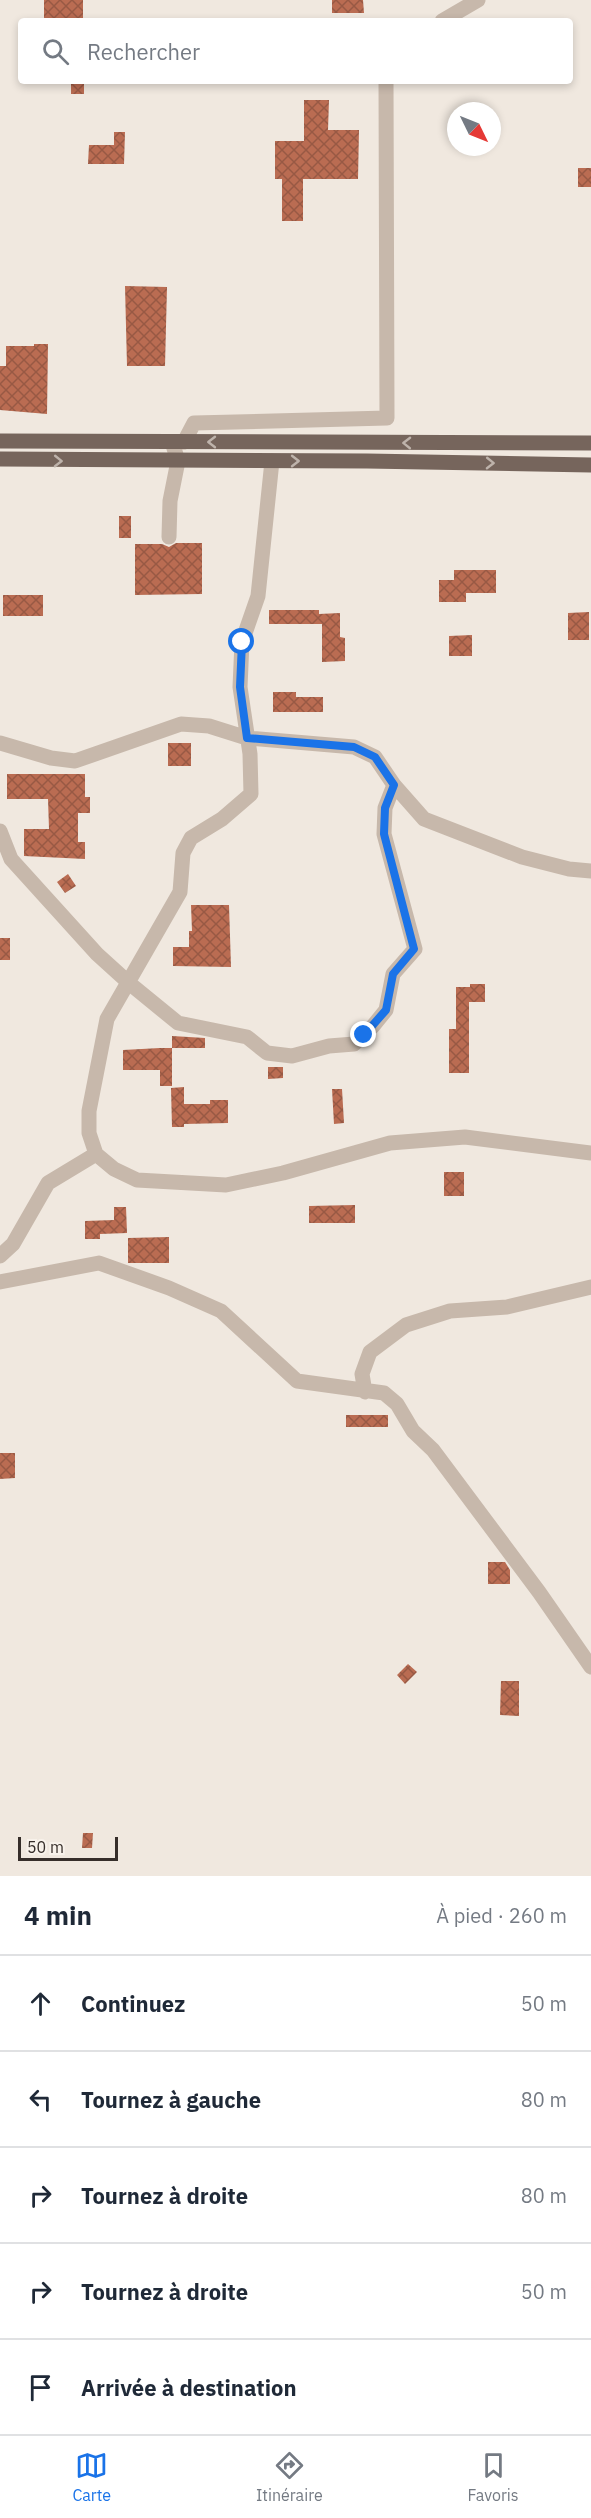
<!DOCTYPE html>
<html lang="fr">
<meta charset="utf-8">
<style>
:root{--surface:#fff;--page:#f2f2f3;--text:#1f2937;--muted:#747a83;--line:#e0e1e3;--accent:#1a73e8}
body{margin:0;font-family:"IBM Plex Sans",sans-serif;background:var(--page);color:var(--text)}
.compass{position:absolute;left:447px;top:102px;width:54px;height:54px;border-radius:50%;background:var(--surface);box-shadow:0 3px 9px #0003;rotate:133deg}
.scale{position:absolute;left:18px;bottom:15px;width:100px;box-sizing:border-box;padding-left:6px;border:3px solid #362e2a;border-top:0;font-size:16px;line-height:21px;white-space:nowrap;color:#362e2a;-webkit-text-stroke:4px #f8f2eb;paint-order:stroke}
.stop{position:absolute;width:18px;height:18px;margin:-14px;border:4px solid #1a73e8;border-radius:50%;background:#fff}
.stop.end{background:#1a73e8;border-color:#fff;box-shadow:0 2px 6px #0008}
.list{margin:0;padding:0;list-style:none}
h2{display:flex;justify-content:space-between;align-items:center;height:78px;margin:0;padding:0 24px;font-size:26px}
h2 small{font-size:20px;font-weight:400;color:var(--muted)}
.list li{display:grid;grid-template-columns:39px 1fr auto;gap:18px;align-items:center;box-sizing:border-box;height:96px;padding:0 24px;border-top:2px solid var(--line)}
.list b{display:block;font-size:22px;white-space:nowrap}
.list em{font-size:20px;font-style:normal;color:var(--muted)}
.icon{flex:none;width:33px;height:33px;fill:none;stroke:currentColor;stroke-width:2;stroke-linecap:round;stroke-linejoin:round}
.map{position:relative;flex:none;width:591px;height:1876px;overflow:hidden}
.search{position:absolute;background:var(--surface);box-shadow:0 3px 9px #0003;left:18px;right:18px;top:18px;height:66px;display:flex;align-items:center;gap:15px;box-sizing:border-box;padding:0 21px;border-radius:6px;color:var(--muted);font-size:22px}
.sheet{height:558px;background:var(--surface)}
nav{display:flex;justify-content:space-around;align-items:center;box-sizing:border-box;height:84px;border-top:2px solid var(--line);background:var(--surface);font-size:16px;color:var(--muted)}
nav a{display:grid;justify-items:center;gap:3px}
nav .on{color:var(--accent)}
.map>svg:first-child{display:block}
.building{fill:url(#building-cross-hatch)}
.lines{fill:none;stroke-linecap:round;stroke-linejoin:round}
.minor{stroke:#c7b8ab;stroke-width:15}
.major{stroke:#76655c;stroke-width:15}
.oneway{stroke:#beb3ab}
.route{stroke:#1a73e8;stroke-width:8}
</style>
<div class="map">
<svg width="591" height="1876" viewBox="0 0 591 1876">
<defs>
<pattern id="building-cross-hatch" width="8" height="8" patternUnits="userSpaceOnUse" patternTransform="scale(1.5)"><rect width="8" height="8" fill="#ba6c52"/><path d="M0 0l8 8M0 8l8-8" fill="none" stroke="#985944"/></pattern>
</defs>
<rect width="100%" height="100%" fill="#f0e8df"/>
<path class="building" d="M44,0H83V21H44Z
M332,0H363L364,13H332Z
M71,81H84V94H71Z
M304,100H329L328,130H359L358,179H303V221H282V179H275V141H304Z
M114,132H125L124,164H88L89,145H114Z
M578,168H591V187H578Z
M125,286L167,287L165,366H127Z
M34,344H48L47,414L0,410V366H6V346H34Z
M119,516H131V538H119Z
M176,543H202V594L135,595V544H162L169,547Z
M454,570H496V593H466V602H439V580H454Z
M3,595H43V616H3Z
M269,610H319V614L340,613V637L345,638V661L322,662V624H269Z
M589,612V640H568V613Z
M472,635V656H449V636Z
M273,692H296V697H323V712H273Z
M168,743H191V766H168Z
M7,774H85V797H90V813H78V842H85V859L24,856V829H49L48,799H7Z
M68,874L76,886L65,893L57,882Z
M191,905H229L231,967L173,966V947H189V931H192Z
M0,938H10V960H0Z
M470,984H485V1002H469V1073H449V1029H456V987H470Z
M172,1036L205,1038V1048H172Z
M160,1048H172V1086H160V1070H123V1050Z
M268,1067H283V1078L268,1079Z
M184,1087V1104H210V1100H228V1123L184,1124V1127H172L171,1088Z
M332,1089H342L344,1123L334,1124Z
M444,1172H464V1196H444Z
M355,1205V1223H309V1206Z
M114,1207H126L127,1233L100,1234V1239H85V1221L114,1220Z
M169,1237V1263H128V1238Z
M346,1415H388V1427H346Z
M0,1453H15V1478L0,1479Z
M488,1562H505L510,1570V1584H488Z
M408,1664L417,1672L405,1684L397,1675Z
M501,1681H519V1716L500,1715Z
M83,1833H93L92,1848H82Z"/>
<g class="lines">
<path class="minor" d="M442,21L478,0
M184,442L194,423L387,418L386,81
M272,461L258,596L242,642L240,687L250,754L251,794L222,819L191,838L183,853L180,892L107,1019L89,1111V1133L96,1154L114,1169L137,1180L226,1185L283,1173L390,1143L465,1137L591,1153
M169,537L170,501L178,461L172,442
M0,743L51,758L75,761L181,724L209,726L247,738L354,747L375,757L394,785L424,819L522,857L569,869L591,871
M0,831L11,859L97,954L129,983L178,1023L247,1037L267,1053L292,1056L329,1046L354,1044L373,1026L386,1010L393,974L415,949L384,834L385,808L394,785
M0,1256L13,1244L48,1183L96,1154
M0,1282L99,1263L169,1288L221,1311L297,1381L384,1393L397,1404L413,1431L433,1450L539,1592L591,1667
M365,1392L362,1374L370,1352L406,1325L450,1311L507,1307L591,1287"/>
<path class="major" d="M0,441L591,443
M0,459L367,461L591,465"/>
</g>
<defs><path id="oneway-chevron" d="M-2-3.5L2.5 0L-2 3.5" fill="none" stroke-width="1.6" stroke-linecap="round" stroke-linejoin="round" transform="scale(1.5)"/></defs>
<g class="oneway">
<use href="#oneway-chevron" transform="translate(212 442) rotate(-180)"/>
<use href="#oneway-chevron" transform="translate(407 443) rotate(-179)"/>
<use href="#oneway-chevron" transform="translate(58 461) rotate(1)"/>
<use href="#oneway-chevron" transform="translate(295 461)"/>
<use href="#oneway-chevron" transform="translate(490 463) rotate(1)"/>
</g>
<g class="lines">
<path class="route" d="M242,642L240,687L247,738L354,747L375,757L394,785L385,808L384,834L414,949L393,974L386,1010L364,1035"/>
</g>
</svg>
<svg class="compass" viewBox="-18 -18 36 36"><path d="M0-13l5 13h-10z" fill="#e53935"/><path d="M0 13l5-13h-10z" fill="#747a83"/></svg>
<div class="scale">50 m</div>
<div class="stop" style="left:242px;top:642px"></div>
<div class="stop end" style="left:364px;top:1035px"></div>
<div class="search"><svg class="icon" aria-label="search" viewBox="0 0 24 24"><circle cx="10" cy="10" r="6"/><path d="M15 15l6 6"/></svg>Rechercher</div>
</div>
<section class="sheet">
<h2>4 min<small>À pied · 260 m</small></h2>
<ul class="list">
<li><svg class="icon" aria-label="ahead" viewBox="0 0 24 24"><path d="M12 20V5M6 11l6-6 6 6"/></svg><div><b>Continuez</b></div><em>50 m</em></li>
<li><svg class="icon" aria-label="left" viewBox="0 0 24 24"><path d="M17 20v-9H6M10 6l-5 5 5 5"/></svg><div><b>Tournez à gauche</b></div><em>80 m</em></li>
<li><svg class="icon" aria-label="right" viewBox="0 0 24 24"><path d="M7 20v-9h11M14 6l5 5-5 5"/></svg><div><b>Tournez à droite</b></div><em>80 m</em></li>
<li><svg class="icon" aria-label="right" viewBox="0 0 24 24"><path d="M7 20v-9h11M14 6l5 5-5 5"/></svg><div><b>Tournez à droite</b></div><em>50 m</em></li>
<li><svg class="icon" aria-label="arrive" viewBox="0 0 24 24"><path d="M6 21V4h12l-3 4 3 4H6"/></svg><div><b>Arrivée à destination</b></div></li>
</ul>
</section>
<nav>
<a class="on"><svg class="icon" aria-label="map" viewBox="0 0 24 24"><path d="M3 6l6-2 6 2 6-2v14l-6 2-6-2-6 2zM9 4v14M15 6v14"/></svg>Carte</a>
<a><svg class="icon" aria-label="directions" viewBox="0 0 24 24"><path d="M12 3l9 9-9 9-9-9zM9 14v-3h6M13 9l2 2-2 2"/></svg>Itinéraire</a>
<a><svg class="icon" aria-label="saved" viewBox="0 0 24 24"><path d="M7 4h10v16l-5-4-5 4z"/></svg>Favoris</a>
</nav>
